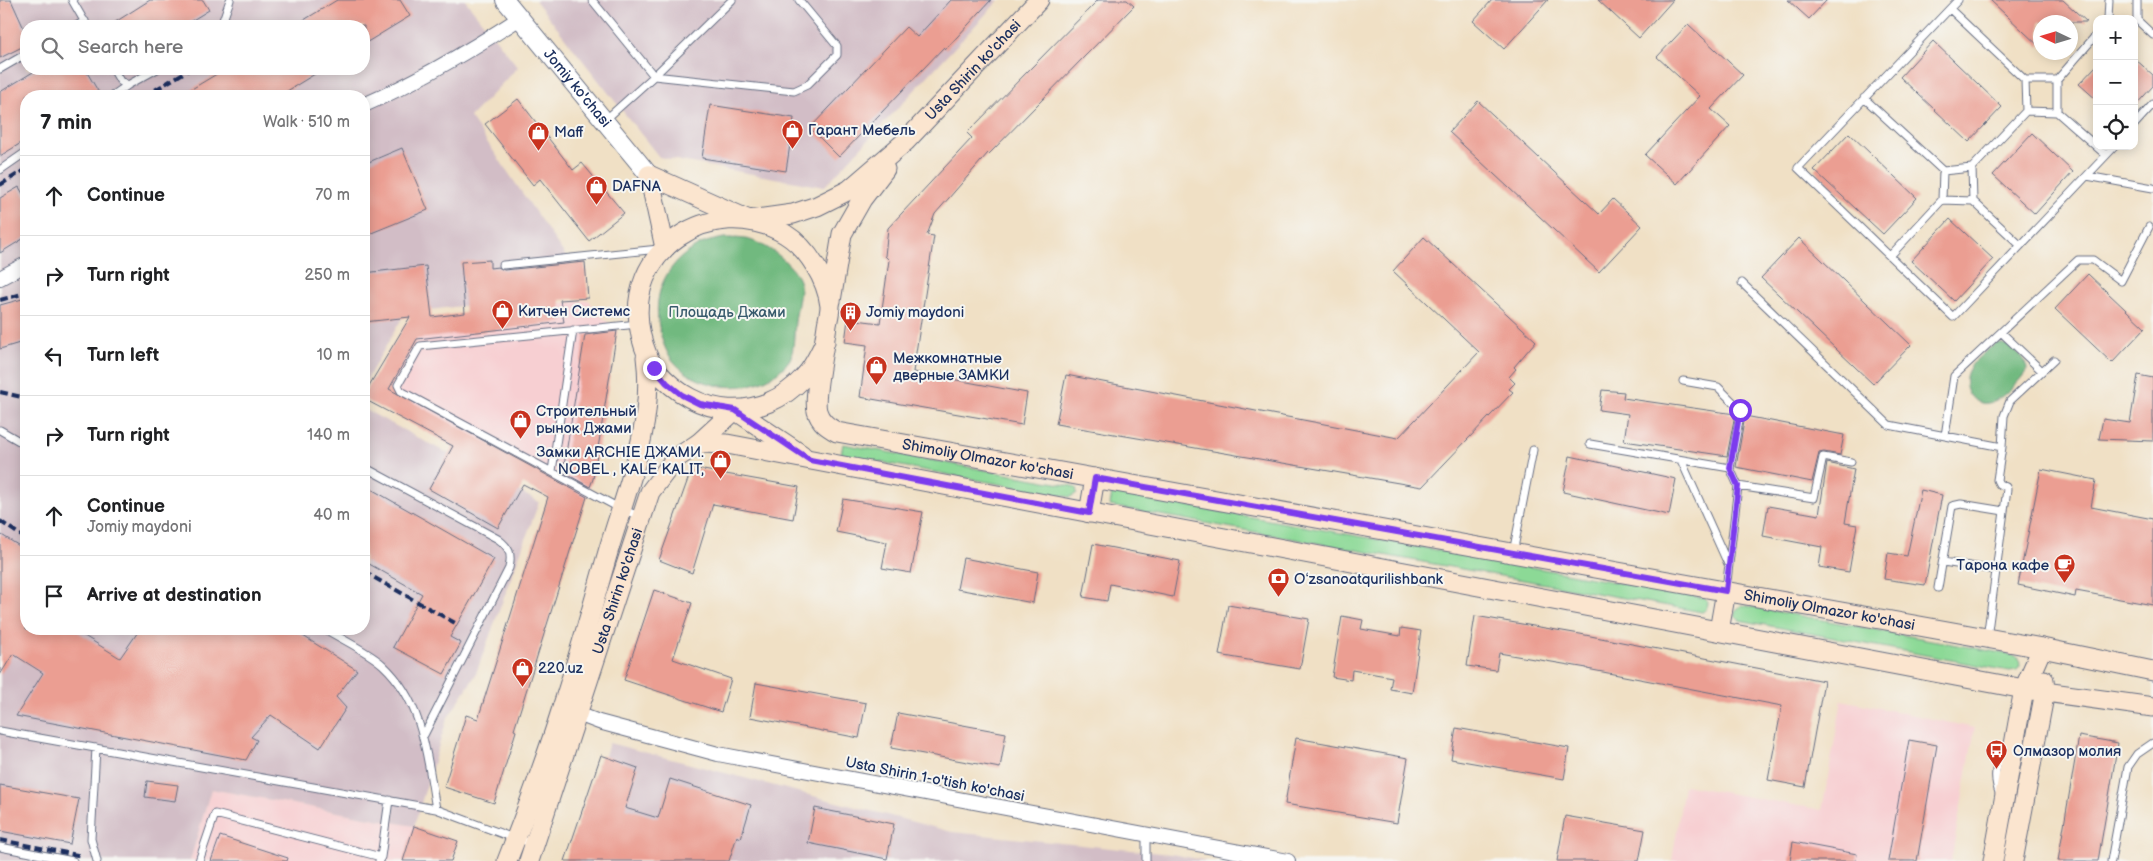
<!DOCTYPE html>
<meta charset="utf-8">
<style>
:root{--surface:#fff;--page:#f2f2f2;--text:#202124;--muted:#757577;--line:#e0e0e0}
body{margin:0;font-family:"Balsamiq Sans",sans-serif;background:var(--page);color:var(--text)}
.controls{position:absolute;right:15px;top:15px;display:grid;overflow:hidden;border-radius:10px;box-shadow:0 2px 12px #0003}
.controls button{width:45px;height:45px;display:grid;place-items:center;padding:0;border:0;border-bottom:1px solid var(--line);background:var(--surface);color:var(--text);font:25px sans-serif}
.compass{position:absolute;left:2033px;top:15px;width:45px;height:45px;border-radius:50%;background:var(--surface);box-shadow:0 2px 12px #0003;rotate:274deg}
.stop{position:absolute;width:15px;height:15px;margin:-11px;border:4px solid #7c3aed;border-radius:50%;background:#fff}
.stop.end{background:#7c3aed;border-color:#fff;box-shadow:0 1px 5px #0008}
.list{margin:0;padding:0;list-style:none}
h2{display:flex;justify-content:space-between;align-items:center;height:65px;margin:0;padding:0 20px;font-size:21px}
h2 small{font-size:16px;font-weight:400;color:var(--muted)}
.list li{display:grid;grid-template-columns:32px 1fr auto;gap:15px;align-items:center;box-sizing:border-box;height:80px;padding:0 20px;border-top:1px solid var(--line)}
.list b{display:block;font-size:19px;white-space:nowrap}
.list p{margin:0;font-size:16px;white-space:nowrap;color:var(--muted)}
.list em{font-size:16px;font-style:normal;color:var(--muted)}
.icon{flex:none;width:28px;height:28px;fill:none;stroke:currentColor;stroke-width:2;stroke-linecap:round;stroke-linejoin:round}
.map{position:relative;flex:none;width:2153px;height:861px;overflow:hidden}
.search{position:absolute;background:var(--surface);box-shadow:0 2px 12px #0003;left:20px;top:20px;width:350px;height:55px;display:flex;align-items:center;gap:12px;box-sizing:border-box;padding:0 18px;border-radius:20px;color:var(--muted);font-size:19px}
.panel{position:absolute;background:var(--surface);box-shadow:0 2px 12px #0003;left:20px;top:90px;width:350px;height:545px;border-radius:20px}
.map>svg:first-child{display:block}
.built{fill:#f7cfd2}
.industrial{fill:#d2bdc6;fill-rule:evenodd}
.green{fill:#8cd996;stroke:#54847a}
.forest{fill:#71b97f;stroke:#46746e}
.building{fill:#eb9e92}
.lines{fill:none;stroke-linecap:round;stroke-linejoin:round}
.service-casing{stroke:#666d82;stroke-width:9}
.minor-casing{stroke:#666d82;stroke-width:16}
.tertiary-casing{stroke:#666d82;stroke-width:20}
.secondary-casing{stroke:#666d82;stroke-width:21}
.service{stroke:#fff;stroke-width:7}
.minor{stroke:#fff;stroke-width:14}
.tertiary{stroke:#fff;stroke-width:18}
.secondary{stroke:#fbe5cf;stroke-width:19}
.rail{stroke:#1b2f5e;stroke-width:4;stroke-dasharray:8 4;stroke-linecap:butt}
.route{stroke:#7c3aed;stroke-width:6}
.labels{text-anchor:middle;stroke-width:4;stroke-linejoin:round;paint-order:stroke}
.street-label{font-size:15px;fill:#1b2f5e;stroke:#f6f6f2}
.poi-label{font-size:15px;fill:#1b2f5e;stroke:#f6f6f2;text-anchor:start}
.park-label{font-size:15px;fill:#375a6c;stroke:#f6f6f2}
</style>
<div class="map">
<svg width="2153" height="861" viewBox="0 0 2153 861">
<rect width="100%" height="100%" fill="#f6f6f2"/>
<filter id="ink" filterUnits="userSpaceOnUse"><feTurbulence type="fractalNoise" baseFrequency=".02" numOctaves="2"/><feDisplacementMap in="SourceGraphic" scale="10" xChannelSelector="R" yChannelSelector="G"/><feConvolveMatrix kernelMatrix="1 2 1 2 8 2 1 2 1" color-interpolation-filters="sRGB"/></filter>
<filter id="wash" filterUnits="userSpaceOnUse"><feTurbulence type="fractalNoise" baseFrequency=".0096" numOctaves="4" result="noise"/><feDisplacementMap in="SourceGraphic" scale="20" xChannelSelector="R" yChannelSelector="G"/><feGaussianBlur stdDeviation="1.12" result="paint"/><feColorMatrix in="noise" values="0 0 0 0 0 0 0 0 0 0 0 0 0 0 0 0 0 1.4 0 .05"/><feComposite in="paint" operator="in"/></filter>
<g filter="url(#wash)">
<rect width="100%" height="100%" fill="#f0e0c5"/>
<path class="built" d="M589,300L596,312L617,330L593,479L580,514L364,399V394L408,320Z
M1842,700L1975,728L1951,861H1672L1684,785L1822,810Z
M211,789L414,826L458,841L451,861H190Z"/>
<path class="industrial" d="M0,0H465L518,67L470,117L589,290L405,313L364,384V96H26V629H364V409L539,502L475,676L447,719L414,826L211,789L190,861H0ZM26,26H364V69H26Z
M535,0H999L824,187L659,157Z
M609,743L952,832L1171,854L1208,861H571Z"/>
<path class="green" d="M843,444L1072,486L1076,488L1077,493L1070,497L841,455Z
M1112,492L1704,598L1707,601L1706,610L1702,612L1110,506Z
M1742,605L2012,655L2019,659L2020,666L2017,670L2009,671L1739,620L1735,616V611Z"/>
<path class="forest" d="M724,238C733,238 743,238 750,240C769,246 795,264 800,284C801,292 796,312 795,322C794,330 794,352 790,359C761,402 682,393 664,345C649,304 659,267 699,245C706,241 716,240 724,238Z
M1996,343C2008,342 2027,358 2027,370C2021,380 2003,398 1992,402C1973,409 1960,387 1968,371C1973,360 1987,351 1996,343Z"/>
<g id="blocks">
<path class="building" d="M0,0H11L26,33V45L0,58Z
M150,0H203L209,10L183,26H109Z
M337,0H400L410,16L364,44V26H294Z
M951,0H991L946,49L944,47L839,157L810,128L906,27L917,37Z
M1098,0H1127L1134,6L989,154L988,153L935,214L927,235L934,236L913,372L1027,393L1022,425L860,397L867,345L845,342L848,319L880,323L889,260L885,256L888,228L972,138L967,133Z
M1492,0H1548L1504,49L1473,21Z
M1598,0H1673L1639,38Z
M1788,0H1827L1809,19Z
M1990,0H2063L2087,22H2040V47Z
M1688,24L1743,75L1711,109L1730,126L1677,184L1645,155L1700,96L1657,57Z
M1933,41L2002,107L1969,142L1900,77Z
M2134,58L2153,75V86L2134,107Z
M2097,65V100L2079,84Z
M38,69H85L101,96H26V140L0,156V92Z
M225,69H323L279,96H180Z
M518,99L573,170L582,163L624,213L589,241L540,179L533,185L485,124Z
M1478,101L1599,214L1613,199L1642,226L1599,272L1449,132Z
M710,105L794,118L786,171L702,158Z
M1849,133L1917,198L1883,234L1814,170Z
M2032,133L2073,172L2035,214L1993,175Z
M402,148L428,210L364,236V164Z
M19,187L26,199V237L0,253V198Z
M1950,219L1993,259L1954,301L1911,261Z
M1424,237L1536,341L1514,367L1516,369L1509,377L1515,383L1509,389L1513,392L1422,487L1056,424L1066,375L1398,438L1479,352L1393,271Z
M1799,238L1911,345L1873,384L1761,278Z
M490,260V268L498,267L504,270L585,262L588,298L560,300L564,322L417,339L389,389L587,497L514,730L516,731L494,803L444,787L466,715L478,719L548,497L523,484L498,528L429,489L453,446L364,399V394L410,317L364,322V273L426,266L432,317L465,313L461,262Z
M2088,274L2145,328L2112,363L2055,309Z
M26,298V341L0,349V305Z
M617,331L593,479L590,487L563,472L585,335Z
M2138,375L2153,378V441L2099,439L2103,419L2130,423Z
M1602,390L1624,392L1623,398L1735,414L1727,456L1624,441L1628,414L1599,410Z
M1745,416L1844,435L1840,455L1824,452L1819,453L1812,482L1736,467Z
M1570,456L1676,479L1669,515L1563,492Z
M1827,463L1854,469L1845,523L1857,525L1849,572L1819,567L1822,547L1763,536L1768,506L1819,515Z
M692,468L799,487L793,519L713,504L692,573L659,560Z
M2041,469L2096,480L2091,507L2153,519V605L2076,591L2075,597L2018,585Z
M364,485L494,559L450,637L461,643L444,674L393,647L422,594L364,561Z
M1921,490L1942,495L1925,585L1884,579L1888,553L1907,556Z
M843,499L923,512L911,573L882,568L887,542L836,532Z
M0,534L26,550V629H73L120,658L140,629H292L357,670L336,697L346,708L320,748L271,715L251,737L257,740L246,760L16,716L43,673L13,654L0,675Z
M1093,544L1180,561L1173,597L1110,584L1107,601L1083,597Z
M963,558L1038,572L1033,603L957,589Z
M654,590L692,603L673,659L731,679L721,712L624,680Z
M1228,605L1309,619L1300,669L1219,655Z
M1342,616L1363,620L1361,629L1400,636L1401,628L1421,631L1412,693L1390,689L1392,677L1352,670L1351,680L1332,677Z
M1475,616L1580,634L1824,681L1805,787L1768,780L1782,706L1587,669V668L1499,653L1496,670L1467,666Z
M756,683L866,703L859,738L750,717Z
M898,713L1006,733L1000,768L891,748Z
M1456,728L1569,748L1564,779L1451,759Z
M2079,736L2118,743L2098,861H2058Z
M1296,738L1408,758L1397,823L1285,804Z
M1909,740L1937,745L1917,861H1888Z
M601,755L638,768L625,808L658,818L670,779L751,805L741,838L737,836L729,861H565Z
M147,781L178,785L175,801L145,797Z
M0,785L79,799L70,844L0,831Z
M815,808L894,824L887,859L808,843Z
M1565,816L1645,830L1639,861H1557Z
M414,826L458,841L451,861H403Z
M220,836L288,858L287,861H211Z
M1793,842L1857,854L1856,861H1790Z"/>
</g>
</g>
<g filter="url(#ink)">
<use href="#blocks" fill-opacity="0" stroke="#666d82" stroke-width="1"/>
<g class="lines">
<defs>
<path id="service" d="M72,0L87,26
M592,0L654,76L732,0
M1958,0L1798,168L1953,317L2115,146
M2137,0V20L2153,35
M1950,9L2025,80H2057L2097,34
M2108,19L2109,0
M76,26L85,21
M221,26L230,0
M0,69L26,54
M113,69L120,81L128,85L157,69
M2025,80L2026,111L2057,112V80
M112,96L128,85
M1864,98L1943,171L1972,168L2026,111
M2057,112L2106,155
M604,121L654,76L794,91L807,85L837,55V46L799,0
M2134,125L2153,104
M0,170L26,152
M2087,176L2153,188
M1942,200L1973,201L1972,168
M1973,201L2020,245
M1890,256L1942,200L1943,171
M503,265L659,249
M1742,283L1889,425L2002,447L1997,480L1999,484L2006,487L2007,489L1987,638
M638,324L420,346L398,385L401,391L621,509L642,517
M2001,332L2042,371
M1683,381L1718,387L1741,410L1730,468
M0,430L26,445
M1945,436L1954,376L2078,260H2093L2121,281L2149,227
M1590,444L1730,468L1738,486
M2002,447L2004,416L2010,401L2054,360
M1681,460L1728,564
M364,467L498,539C510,548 512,554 509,568L424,735
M552,471L573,330
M1513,553L1533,450
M1943,562L1996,570
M1938,588L1952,506L1961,504L2004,511
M1726,590L1738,486L1814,498L1823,457L1851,462
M325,629C341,639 369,652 383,665C424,703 427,757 436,809
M0,731L436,809L516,839L534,843
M96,748L91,839L97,861
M2000,795C1992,776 1995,760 2009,746
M1146,835V861
M0,847L73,861
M381,857L389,800
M199,861L215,814L381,857L379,861
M2111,861L2128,767L2137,754L2153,743"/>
<path id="minor" d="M364,105C419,81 469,51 520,18
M0,278L26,264
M570,711L599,722L718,754L1288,861"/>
<g id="tertiary">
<path id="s1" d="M505,0L649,175"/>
</g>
<g id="secondary">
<path id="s2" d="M649,175L749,220L793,214L817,206L849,190L906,141L1039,0"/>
<path d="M649,175L665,248"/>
<path d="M831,301L842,234L862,199L885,169"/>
<path id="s3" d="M825,342C819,354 814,367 804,377C761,424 696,418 656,370C648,360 644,348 641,336C621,251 712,191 785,234C808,248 827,280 830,306C830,312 828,319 827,325C825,343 813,396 817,411C820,422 828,427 837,432L2042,648L2153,671"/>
<path d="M699,443L727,444L2024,689L2153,707"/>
<path d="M1089,513L1095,478"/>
<path d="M1719,631L1726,591"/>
<path d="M507,861C527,810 546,759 562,708C579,656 593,604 608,552C627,487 655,425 646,357"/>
<path id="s4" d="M529,861L650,492L675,459L699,443L735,410L802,455"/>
<path d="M1993,861L2024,689L2042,648"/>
<path d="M2013,861L2045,691L2044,680"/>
</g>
</defs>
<use href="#service" class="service-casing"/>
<use href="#minor" class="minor-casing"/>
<use href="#tertiary" class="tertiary-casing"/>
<use href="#secondary" class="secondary-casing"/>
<use href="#service" class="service"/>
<use href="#minor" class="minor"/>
<use href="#tertiary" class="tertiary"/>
<use href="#secondary" class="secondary"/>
<path class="rail" d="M145,96L190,69
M0,185L26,169
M0,300L26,293
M0,392L26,398
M0,521L26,539
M364,572L455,623
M0,840L82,856"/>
</g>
</g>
<g class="lines" filter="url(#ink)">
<path class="route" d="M654,368L667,383L682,395L700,404L735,410L810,460L1089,513L1095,478L1726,591L1738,486L1730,468L1740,410"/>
</g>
<defs>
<symbol id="shop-pin" viewBox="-11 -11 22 30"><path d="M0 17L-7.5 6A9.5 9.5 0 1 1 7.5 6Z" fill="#c8321e" stroke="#f6f6f2"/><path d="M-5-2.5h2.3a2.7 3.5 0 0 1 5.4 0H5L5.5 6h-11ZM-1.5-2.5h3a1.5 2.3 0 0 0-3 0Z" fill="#fff"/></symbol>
<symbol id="building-pin" viewBox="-11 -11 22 30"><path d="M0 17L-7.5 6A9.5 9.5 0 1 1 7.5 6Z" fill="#c8321e" stroke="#f6f6f2"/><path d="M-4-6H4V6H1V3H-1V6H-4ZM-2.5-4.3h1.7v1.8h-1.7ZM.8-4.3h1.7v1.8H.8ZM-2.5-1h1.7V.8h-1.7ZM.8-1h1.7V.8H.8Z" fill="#fff"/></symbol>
<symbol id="cafe-pin" viewBox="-11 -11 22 30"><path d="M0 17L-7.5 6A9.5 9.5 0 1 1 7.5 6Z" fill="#c8321e" stroke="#f6f6f2"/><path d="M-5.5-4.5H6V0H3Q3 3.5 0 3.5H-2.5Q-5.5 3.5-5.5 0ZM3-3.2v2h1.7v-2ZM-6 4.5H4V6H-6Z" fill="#fff"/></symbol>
<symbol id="bank-pin" viewBox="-11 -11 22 30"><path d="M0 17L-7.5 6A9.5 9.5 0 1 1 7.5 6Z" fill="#c8321e" stroke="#f6f6f2"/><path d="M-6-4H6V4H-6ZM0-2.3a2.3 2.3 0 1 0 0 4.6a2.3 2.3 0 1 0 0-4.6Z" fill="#fff"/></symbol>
<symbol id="bus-pin" viewBox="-11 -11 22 30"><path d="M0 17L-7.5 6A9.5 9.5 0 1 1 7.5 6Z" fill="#c8321e" stroke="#f6f6f2"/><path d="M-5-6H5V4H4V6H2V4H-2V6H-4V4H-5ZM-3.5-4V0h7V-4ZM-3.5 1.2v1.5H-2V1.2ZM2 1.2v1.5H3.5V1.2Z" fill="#fff"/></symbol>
</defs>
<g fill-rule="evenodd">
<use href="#shop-pin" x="780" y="118" width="25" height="34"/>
<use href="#shop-pin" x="526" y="120" width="25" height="34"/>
<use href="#shop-pin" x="584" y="174" width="25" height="34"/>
<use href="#shop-pin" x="490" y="298" width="25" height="34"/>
<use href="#building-pin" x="838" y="300" width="25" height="34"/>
<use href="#shop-pin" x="864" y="354" width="25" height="34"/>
<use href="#shop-pin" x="508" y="408" width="25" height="34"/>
<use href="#shop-pin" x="708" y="448" width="25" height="34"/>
<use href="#cafe-pin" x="2052" y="552" width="25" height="34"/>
<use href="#bank-pin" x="1266" y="566" width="25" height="34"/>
<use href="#shop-pin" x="510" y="656" width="25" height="34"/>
<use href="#bus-pin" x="1984" y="738" width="25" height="34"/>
</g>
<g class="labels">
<g class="street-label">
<text dy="5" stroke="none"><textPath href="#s2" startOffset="388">Usta Shirin ko'chasi</textPath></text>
<text dy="5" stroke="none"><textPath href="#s1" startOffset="114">Jomiy ko'chasi</textPath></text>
<text dy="5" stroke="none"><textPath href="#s3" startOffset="850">Shimoliy Olmazor ko'chasi</textPath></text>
<text dy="5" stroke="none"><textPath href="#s4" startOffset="284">Usta Shirin ko'chasi</textPath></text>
<text dy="5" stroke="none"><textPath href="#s3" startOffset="1705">Shimoliy Olmazor ko'chasi</textPath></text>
<text transform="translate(935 779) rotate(11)" y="5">Usta Shirin 1-o'tish ko'chasi</text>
</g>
<g class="poi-label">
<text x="808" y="135">Гарант Мебель</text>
<text x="554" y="137">Maff</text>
<text x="612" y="191">DAFNA</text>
<text x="518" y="316">Китчен Системс</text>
<text x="866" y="317">Jomiy maydoni</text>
<text x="893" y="363">Межкомнатные<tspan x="893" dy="17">дверные ЗАМКИ</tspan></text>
<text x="536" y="416">Строительный<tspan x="536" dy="17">рынок Джами</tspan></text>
<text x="704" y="457" text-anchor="end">Замки ARCHIE ДЖАМИ.<tspan x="704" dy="17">NOBEL , KALE KALIT,</tspan></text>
<text x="2049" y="570" text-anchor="end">Тарона кафе</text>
<text x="1294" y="584">Oʻzsanoatqurilishbank</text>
<text x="538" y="673">220.uz</text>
<text x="2013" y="756">Олмазор молия</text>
</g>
<g class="park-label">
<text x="727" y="317">Площадь Джами</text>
</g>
</g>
</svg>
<div class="controls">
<button>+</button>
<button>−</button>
<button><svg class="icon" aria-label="locate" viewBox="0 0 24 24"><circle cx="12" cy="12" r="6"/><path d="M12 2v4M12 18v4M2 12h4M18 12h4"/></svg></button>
</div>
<svg class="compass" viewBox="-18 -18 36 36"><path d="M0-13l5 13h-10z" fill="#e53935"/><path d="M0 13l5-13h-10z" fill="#757577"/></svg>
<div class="stop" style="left:1740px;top:410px"></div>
<div class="stop end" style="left:654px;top:368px"></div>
<div class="search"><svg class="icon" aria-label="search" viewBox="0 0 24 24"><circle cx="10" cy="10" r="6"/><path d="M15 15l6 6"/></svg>Search here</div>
<section class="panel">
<h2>7 min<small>Walk · 510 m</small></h2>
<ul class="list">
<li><svg class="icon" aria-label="ahead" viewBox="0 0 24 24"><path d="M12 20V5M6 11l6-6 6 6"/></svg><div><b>Continue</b></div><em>70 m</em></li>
<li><svg class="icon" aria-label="right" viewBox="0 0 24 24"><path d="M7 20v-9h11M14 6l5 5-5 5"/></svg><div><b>Turn right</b></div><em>250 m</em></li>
<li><svg class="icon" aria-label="left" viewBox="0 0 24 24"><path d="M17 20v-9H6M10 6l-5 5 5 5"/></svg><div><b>Turn left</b></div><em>10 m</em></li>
<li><svg class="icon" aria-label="right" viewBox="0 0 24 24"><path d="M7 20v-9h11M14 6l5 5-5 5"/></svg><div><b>Turn right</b></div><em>140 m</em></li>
<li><svg class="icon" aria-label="ahead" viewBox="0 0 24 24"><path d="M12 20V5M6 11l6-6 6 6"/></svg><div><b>Continue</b><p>Jomiy maydoni</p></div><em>40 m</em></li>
<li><svg class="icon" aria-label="arrive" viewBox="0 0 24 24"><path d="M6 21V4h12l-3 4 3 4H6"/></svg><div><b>Arrive at destination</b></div></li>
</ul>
</section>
</div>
